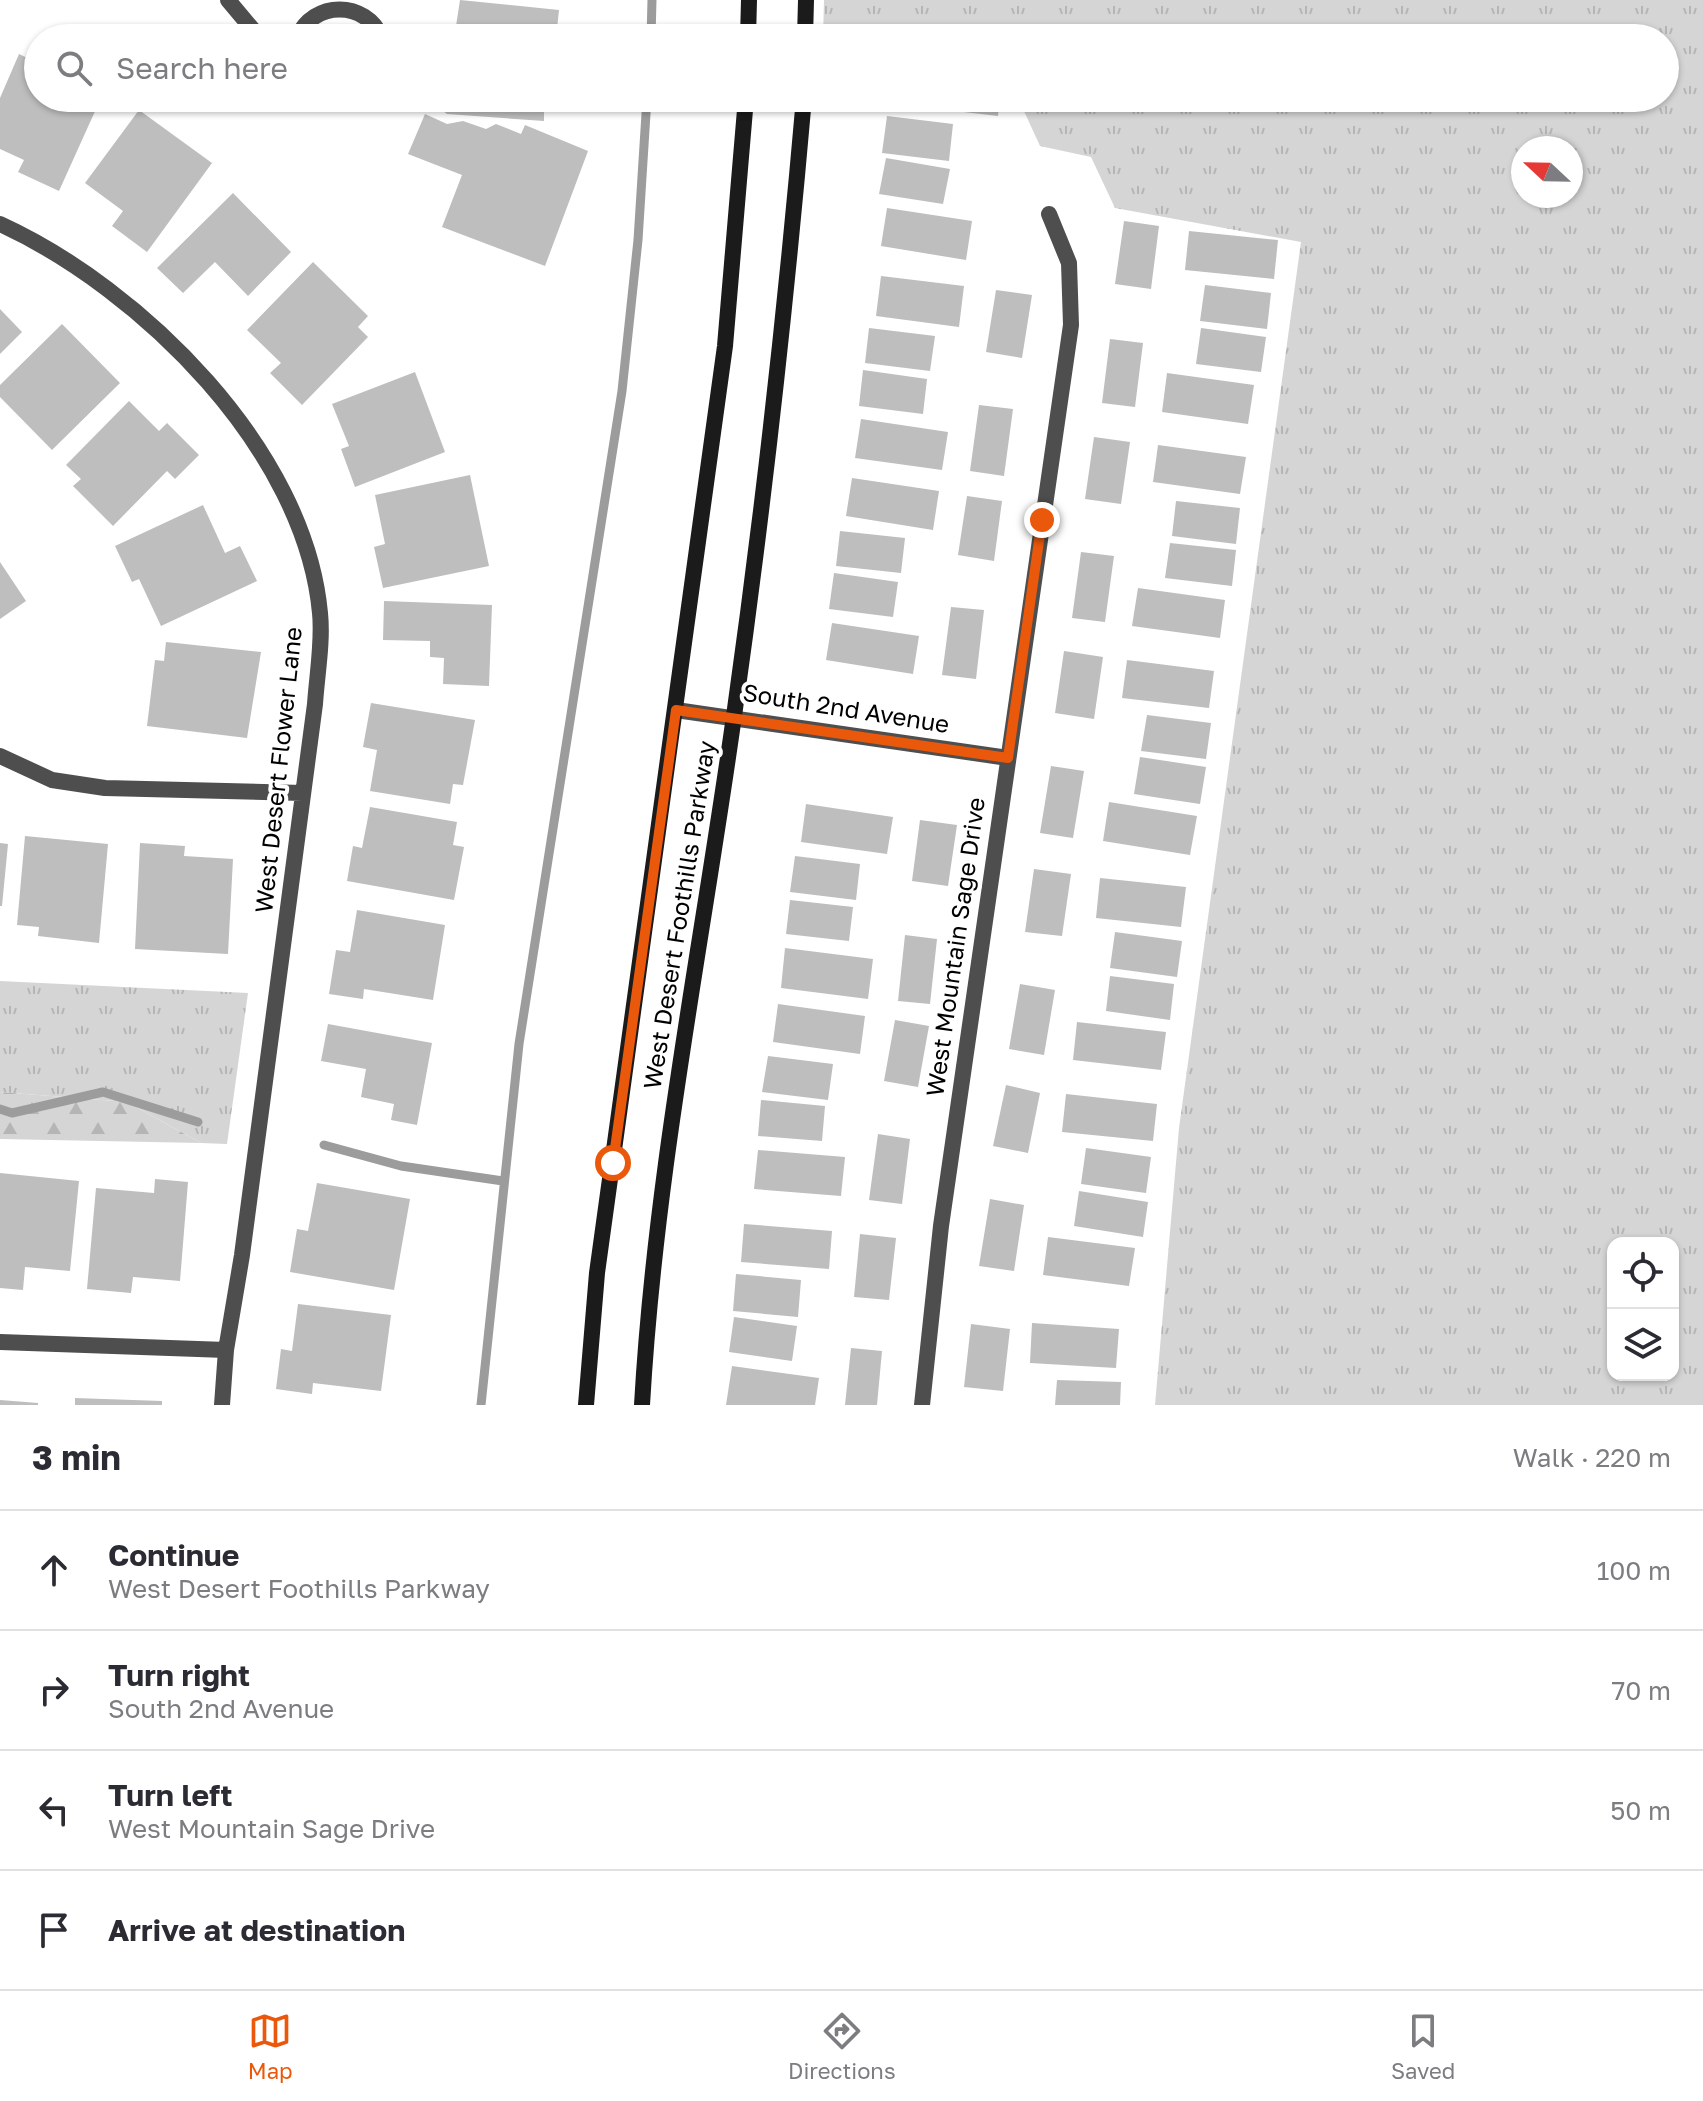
<!DOCTYPE html>
<meta charset="utf-8">
<style>
:root{--surface:#fff;--page:#f2f2f3;--text:#2b2b33;--muted:#7c7c81;--line:#e1e1e2;--accent:#ea580c}
body{margin:0;font-family:"Golos Text",sans-serif;background:var(--page);color:var(--text)}
.controls{position:absolute;right:24px;bottom:24px;display:grid;overflow:hidden;border-radius:16px;box-shadow:0 2px 6px #0004}
.controls button{width:72px;height:72px;display:grid;place-items:center;padding:0;border:0;border-bottom:2px solid var(--line);background:var(--surface);color:var(--text);font:40px sans-serif}
.compass{position:absolute;left:1511px;top:136px;width:72px;height:72px;border-radius:50%;background:var(--surface);box-shadow:0 2px 6px #0004;rotate:292deg}
.stop{position:absolute;width:24px;height:24px;margin:-18px;border:6px solid #ea580c;border-radius:50%;background:#fff}
.stop.end{background:#ea580c;border-color:#fff;box-shadow:0 2px 8px #0008}
.list{margin:0;padding:0;list-style:none}
h2{display:flex;justify-content:space-between;align-items:center;height:104px;margin:0;padding:0 32px;font-size:34px}
h2 small{font-size:26px;font-weight:400;color:var(--muted)}
.list li{display:grid;grid-template-columns:52px 1fr auto;gap:24px;align-items:center;box-sizing:border-box;height:120px;padding:0 32px;border-top:2px solid var(--line)}
.list b{display:block;font-size:30px;white-space:nowrap}
.list p{margin:0;font-size:26px;white-space:nowrap;color:var(--muted)}
.list em{font-size:26px;font-style:normal;color:var(--muted)}
.icon{flex:none;width:44px;height:44px;fill:none;stroke:currentColor;stroke-width:2;stroke-linecap:round;stroke-linejoin:round}
.map{position:relative;flex:none;width:1703px;height:1405px;overflow:hidden}
.search{position:absolute;background:var(--surface);box-shadow:0 2px 6px #0004;left:24px;right:24px;top:24px;height:88px;display:flex;align-items:center;gap:20px;box-sizing:border-box;padding:0 28px;border-radius:44px;color:var(--muted);font-size:30px}
.sheet{height:584px;background:var(--surface)}
nav{display:flex;justify-content:space-around;align-items:center;box-sizing:border-box;height:112px;border-top:2px solid var(--line);background:var(--surface);font-size:22px;color:var(--muted)}
nav a{display:grid;justify-items:center;gap:4px}
nav .on{color:var(--accent)}
.map>svg:first-child{display:block}
.grass{fill:url(#grass-tufts);fill-rule:evenodd}
.forest{fill:url(#forest-firs)}
.lines{fill:none;stroke-linecap:round;stroke-linejoin:round}
.stream{stroke:#9c9c9c;stroke-width:9}
.building{fill:#bebebe}
.street{stroke:#4e4e4e;stroke-width:16}
.secondary{stroke:#1b1b1b;stroke-width:16}
.route{stroke:#ea580c;stroke-width:10}
.labels{text-anchor:middle;stroke-width:8;stroke-linejoin:round;paint-order:stroke}
.street-label{font-size:24px;fill:#000;stroke:#fff}
</style>
<div class="map">
<svg width="1703" height="1405" viewBox="0 0 1703 1405">
<defs>
<pattern id="grass-tufts" width="24" height="20" patternUnits="userSpaceOnUse" patternTransform="scale(2)"><rect width="24" height="20" fill="#d5d5d5"/><path d="M3 7l-1-3M5 7V3M7 7l1-3M15 17l-1-3M17 17v-4M19 17l1-3" fill="none" stroke="#b5b5b5"/></pattern>
<pattern id="forest-firs" width="22" height="20" patternUnits="userSpaceOnUse" patternTransform="scale(2)"><rect width="22" height="20" fill="#d5d5d5"/><path d="M5 1l3.5 6h-7zM16 11l3.5 6h-7z" fill="#b5b5b5"/></pattern>
</defs>
<rect width="100%" height="100%" fill="#fff"/>
<path class="grass" d="M824,0H1703V1405H1155L1179,1128L1301,242L1115,208L1091,157L1040,146L1018,98H1665V38H823ZM1523,148H1571V196H1523ZM1613,1243H1673V1375H1613Z
M0,981L248,993L227,1144L201,1143L127,1102L0,1092Z"/>
<path class="forest" d="M0,1092L127,1102L201,1143L0,1139Z"/>
<g class="lines">
<path class="stream" d="M651,38L652,0
M0,1109L12,1113L103,1092L198,1122
M324,1145L401,1166L503,1181
M481,1405L519,1044L622,391L638,240L647,98"/>
</g>
<path class="building" d="M460,0L559,10L557,29L571,30L570,38H481L482,29L456,26Z
M575,33L601,34V38H575Z
M19,54L38,63V98H101L59,191L18,172L24,160L0,149V98Z
M425,98H564L562,111H544V121L447,114Z
M913,98H1000L998,116L912,106Z
M139,110L212,163L147,252L112,226L123,211L85,183Z
M425,114L447,124L463,121L486,129L496,124L521,134L525,125L588,151L545,266L442,227L462,175L408,154Z
M887,116L953,124L949,161L882,153Z
M886,158L950,169L943,204L879,194Z
M233,193L291,252L248,296L215,262L183,293L157,268Z
M887,208L972,221L966,260L881,246Z
M1124,221L1159,226L1151,289L1115,284Z
M1189,231L1278,240L1274,279L1185,270Z
M313,262L368,316L358,327L368,337L302,405L270,373L281,363L247,330Z
M881,276L964,286L959,327L876,316Z
M1205,285L1271,293L1267,329L1200,321Z
M996,290L1032,295L1022,358L986,352Z
M0,309L22,332L0,354Z
M62,324L120,383L52,450L0,397V385Z
M869,328L935,336L930,371L865,363Z
M1201,328L1266,337L1261,372L1196,364Z
M1110,339L1143,343L1135,407L1102,403Z
M863,370L927,379L923,414L859,406Z
M415,372L445,452L355,487L341,449L349,446L332,404Z
M1167,373L1254,385L1248,424L1162,412Z
M129,401L159,431L167,423L199,455L175,479L167,471L113,526L73,486L81,479L66,465Z
M979,405L1013,409L1004,476L970,471Z
M861,419L948,432L942,470L855,458Z
M1094,437L1130,442L1121,504L1085,499Z
M1158,445L1246,457L1240,494L1153,482Z
M470,475L489,566L383,588L374,547L385,544L375,495Z
M852,478L939,491L933,530L846,516Z
M967,496L1002,501L994,561L958,555Z
M1176,501L1240,508L1236,544L1172,536Z
M203,505L225,553L240,546L257,581L161,626L139,579L132,582L115,546Z
M840,531L905,538L901,573L836,566Z
M1170,543L1236,550L1232,586L1165,578Z
M1081,552L1114,556L1105,622L1072,618Z
M0,562L26,601L0,619Z
M834,573L898,582L893,617L829,609Z
M1138,588L1225,600L1220,638L1132,626Z
M384,601L492,605L489,686L443,684L444,658L430,657V641L383,640Z
M951,607L984,610L976,679L942,675Z
M832,623L919,636L913,674L826,660Z
M166,642L261,652L247,738L147,726L155,660L164,661Z
M1064,651L1103,657L1094,719L1055,713Z
M1127,660L1214,671L1209,708L1122,698Z
M371,703L475,720L463,785L453,784L450,804L370,791L377,750L363,747Z
M1147,715L1211,723L1206,759L1141,751Z
M1140,757L1206,767L1200,804L1134,794Z
M1051,766L1084,771L1073,838L1040,833Z
M1109,802L1197,816L1190,855L1103,841Z
M806,804L893,817L887,854L801,842Z
M370,807L457,822L453,845L464,847L454,900L347,881L353,846L362,848Z
M920,820L957,825L948,886L912,881Z
M25,836L108,844L99,943L38,936L39,927L17,925Z
M0,843L8,844L2,906H0Z
M140,843L185,846L184,856L233,859L228,954L135,949Z
M795,856L860,864L856,900L790,892Z
M1034,869L1071,874L1062,936L1025,932Z
M1100,878L1186,887L1181,927L1096,918Z
M790,900L853,907L849,941L786,934Z
M357,910L445,925L433,1000L364,989L363,999L329,994L336,950L350,952Z
M1115,932L1182,941L1177,977L1110,968Z
M905,935L937,939L930,1004L898,1001Z
M785,948L873,959L868,999L781,988Z
M1110,976L1174,984L1170,1020L1106,1011Z
M1020,984L1055,990L1044,1055L1009,1049Z
M778,1004L865,1016L860,1054L773,1042Z
M895,1020L929,1026L918,1087L884,1081Z
M1077,1022L1166,1032L1161,1070L1073,1060Z
M328,1024L432,1043L417,1125L391,1120L394,1104L361,1097L366,1069L321,1061Z
M768,1056L833,1064L828,1100L762,1092Z
M1006,1085L1040,1093L1028,1153L993,1146Z
M1066,1094L1157,1104L1153,1141L1062,1132Z
M761,1100L825,1106L822,1141L758,1136Z
M878,1134L910,1139L902,1204L869,1200Z
M1086,1148L1151,1157L1146,1193L1081,1184Z
M758,1150L845,1157L841,1196L754,1189Z
M0,1173L79,1181L70,1271L25,1267L23,1290L0,1288Z
M155,1179L188,1182L180,1281L133,1277L131,1293L87,1289L96,1188L154,1193Z
M317,1183L410,1199L394,1290L290,1272L297,1229L308,1231Z
M1079,1191L1148,1202L1143,1237L1074,1226Z
M990,1199L1024,1205L1014,1271L979,1266Z
M744,1224L832,1231L829,1269L741,1262Z
M860,1234L896,1238L889,1300L854,1297Z
M1048,1237L1135,1248L1129,1286L1043,1275Z
M736,1274L801,1280L798,1317L733,1311Z
M298,1304L391,1315L381,1391L313,1383L312,1394L276,1389L281,1349L292,1351Z
M734,1317L797,1326L792,1361L729,1352Z
M1032,1323L1119,1329L1116,1368L1030,1363Z
M971,1324L1010,1329L1003,1391L964,1387Z
M851,1348L882,1351L877,1405H845Z
M732,1366L819,1378L815,1405H726Z
M1057,1380L1121,1382L1120,1405H1055Z
M75,1398L162,1401V1405H75Z
M0,1400L38,1403V1405H0Z"/>
<g class="lines">
<path class="street" d="M228,0L254,31L272,38
M297,38C313,0 366,0 382,38
M0,224C142,289 305,450 320,613C323,642 317,674 315,704L242,1255L226,1350L222,1405
M676,710L1008,758
M0,756L52,780L105,788L303,793
M0,1342L226,1350
M922,1405L941,1226L1071,325L1069,263L1049,214"/>
<path class="secondary" d="M748,38L749,0
M805,38L806,0
M586,1405L597,1273L725,346L746,98
M642,1405C655,1174 702,945 734,716C763,511 786,305 804,98"/>
</g>
<g class="lines">
<path class="route" d="M613,1163L676,710L1008,758L1042,520"/>
</g>
<g class="labels">
<g class="street-label">
<text transform="translate(846 709) rotate(9)" y="8">South 2nd Avenue</text>
<text transform="translate(279 770) rotate(-84)" y="8">West Desert Flower Lane</text>
<text transform="translate(680 915) rotate(-81)" y="8">West Desert Foothills Parkway</text>
<text transform="translate(956 947) rotate(-82)" y="8">West Mountain Sage Drive</text>
</g>
</g>
</svg>
<div class="controls">
<button><svg class="icon" aria-label="locate" viewBox="0 0 24 24"><circle cx="12" cy="12" r="6"/><path d="M12 2v4M12 18v4M2 12h4M18 12h4"/></svg></button>
<button><svg class="icon" aria-label="layers" viewBox="0 0 24 24"><path d="M12 4l9 5-9 5-9-5zM3 14l9 5 9-5"/></svg></button>
</div>
<svg class="compass" viewBox="-18 -18 36 36"><path d="M0-13l5 13h-10z" fill="#e53935"/><path d="M0 13l5-13h-10z" fill="#7c7c81"/></svg>
<div class="stop" style="left:613px;top:1163px"></div>
<div class="stop end" style="left:1042px;top:520px"></div>
<div class="search"><svg class="icon" aria-label="search" viewBox="0 0 24 24"><circle cx="10" cy="10" r="6"/><path d="M15 15l6 6"/></svg>Search here</div>
</div>
<section class="sheet">
<h2>3 min<small>Walk · 220 m</small></h2>
<ul class="list">
<li><svg class="icon" aria-label="ahead" viewBox="0 0 24 24"><path d="M12 20V5M6 11l6-6 6 6"/></svg><div><b>Continue</b><p>West Desert Foothills Parkway</p></div><em>100 m</em></li>
<li><svg class="icon" aria-label="right" viewBox="0 0 24 24"><path d="M7 20v-9h11M14 6l5 5-5 5"/></svg><div><b>Turn right</b><p>South 2nd Avenue</p></div><em>70 m</em></li>
<li><svg class="icon" aria-label="left" viewBox="0 0 24 24"><path d="M17 20v-9H6M10 6l-5 5 5 5"/></svg><div><b>Turn left</b><p>West Mountain Sage Drive</p></div><em>50 m</em></li>
<li><svg class="icon" aria-label="arrive" viewBox="0 0 24 24"><path d="M6 21V4h12l-3 4 3 4H6"/></svg><div><b>Arrive at destination</b></div></li>
</ul>
</section>
<nav>
<a class="on"><svg class="icon" aria-label="map" viewBox="0 0 24 24"><path d="M3 6l6-2 6 2 6-2v14l-6 2-6-2-6 2zM9 4v14M15 6v14"/></svg>Map</a>
<a><svg class="icon" aria-label="directions" viewBox="0 0 24 24"><path d="M12 3l9 9-9 9-9-9zM9 14v-3h6M13 9l2 2-2 2"/></svg>Directions</a>
<a><svg class="icon" aria-label="saved" viewBox="0 0 24 24"><path d="M7 4h10v16l-5-4-5 4z"/></svg>Saved</a>
</nav>
